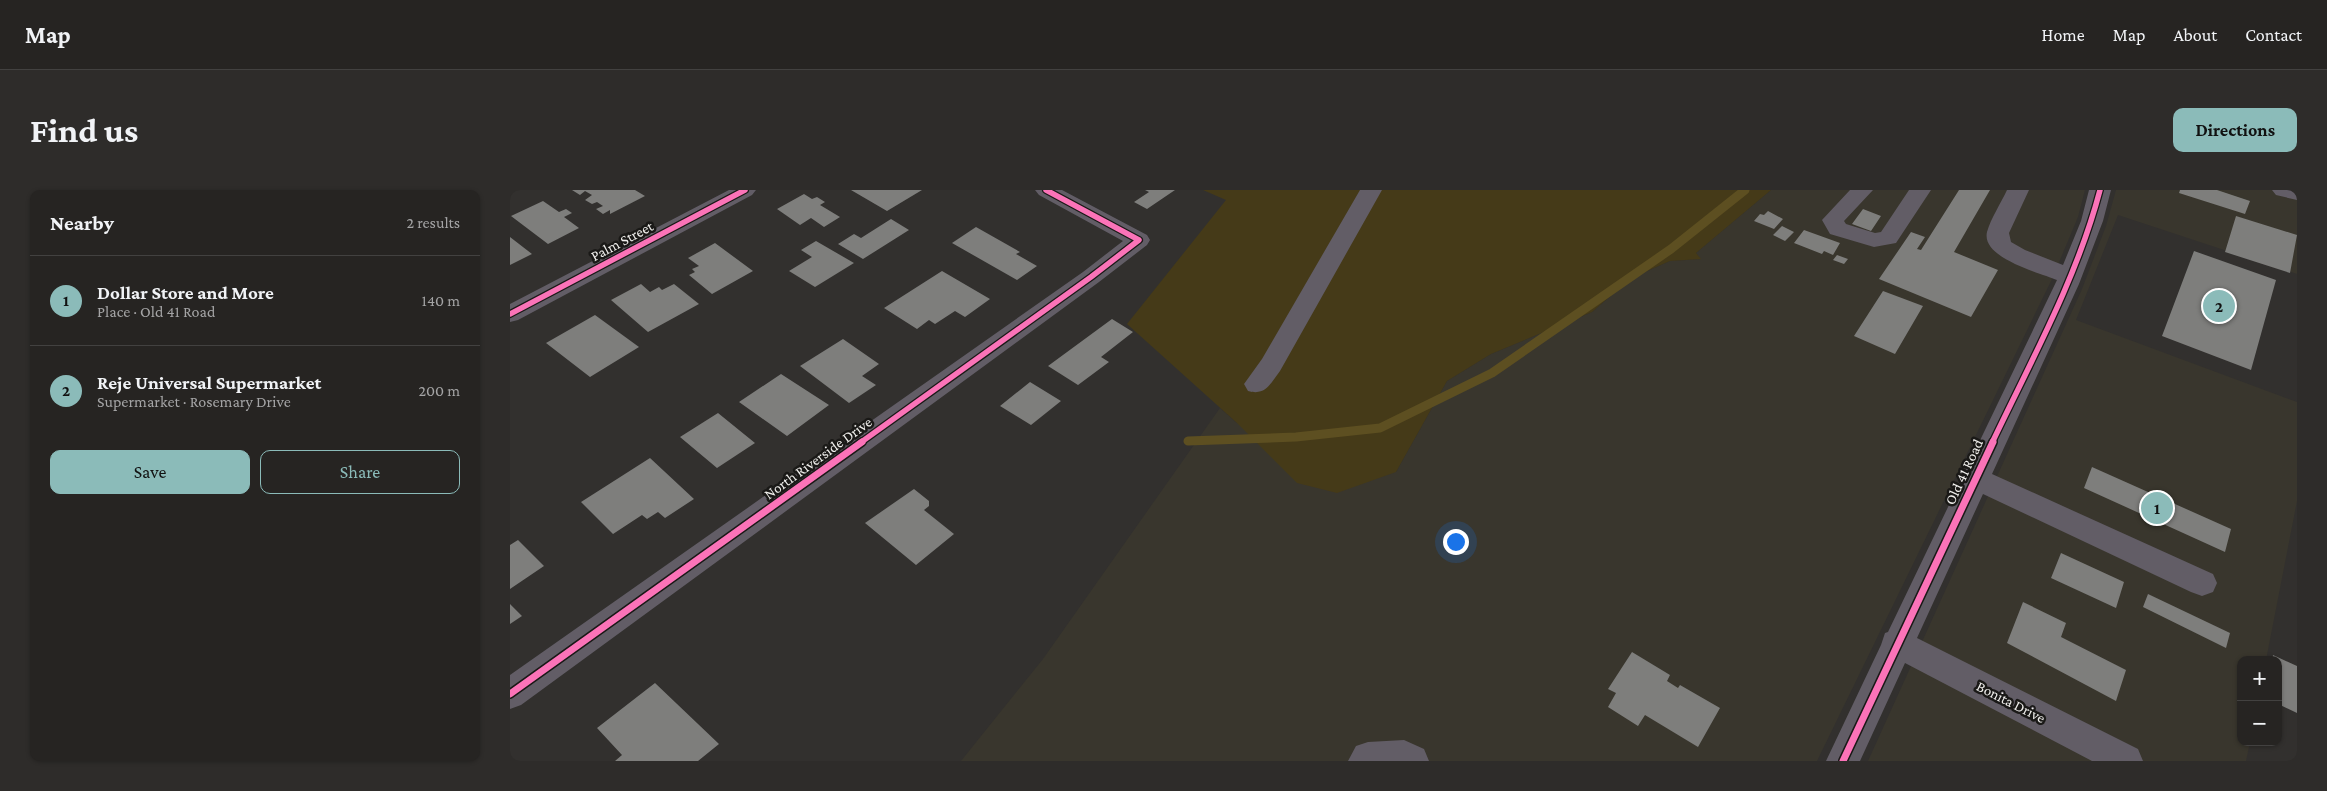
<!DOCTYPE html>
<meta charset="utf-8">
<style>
:root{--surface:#262422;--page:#2e2c2a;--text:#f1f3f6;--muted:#a4a4a5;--line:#424140;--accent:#8bbbb9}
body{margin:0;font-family:"Crimson Pro",serif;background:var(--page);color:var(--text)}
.controls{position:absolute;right:15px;bottom:15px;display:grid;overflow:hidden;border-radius:10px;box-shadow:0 1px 4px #0004}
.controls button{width:45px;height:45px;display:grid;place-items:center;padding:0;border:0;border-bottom:1px solid var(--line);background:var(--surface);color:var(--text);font:25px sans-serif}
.you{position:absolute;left:945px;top:351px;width:18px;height:18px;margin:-12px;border:4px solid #fff;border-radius:50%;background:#1a73e8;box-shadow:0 0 0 8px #1a73e833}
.badge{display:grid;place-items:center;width:32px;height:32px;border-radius:50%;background:var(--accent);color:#111;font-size:16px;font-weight:700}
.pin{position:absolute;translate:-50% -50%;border:2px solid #fff;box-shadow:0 1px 5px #0006}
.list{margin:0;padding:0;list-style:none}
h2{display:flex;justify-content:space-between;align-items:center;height:65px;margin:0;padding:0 20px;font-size:21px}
h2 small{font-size:16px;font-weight:400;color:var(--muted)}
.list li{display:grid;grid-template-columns:32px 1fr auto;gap:15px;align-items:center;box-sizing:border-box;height:90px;padding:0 20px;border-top:1px solid var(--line)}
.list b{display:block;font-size:19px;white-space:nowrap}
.list p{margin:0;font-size:16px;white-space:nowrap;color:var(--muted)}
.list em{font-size:16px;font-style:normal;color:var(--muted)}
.actions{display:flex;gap:10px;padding:15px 20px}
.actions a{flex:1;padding:11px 0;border:1px solid var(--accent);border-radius:10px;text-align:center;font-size:18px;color:var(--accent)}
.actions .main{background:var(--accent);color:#111}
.map{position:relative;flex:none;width:1787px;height:571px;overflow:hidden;border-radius:10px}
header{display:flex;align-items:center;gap:30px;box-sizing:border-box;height:70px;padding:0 25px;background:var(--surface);border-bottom:1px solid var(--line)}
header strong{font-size:24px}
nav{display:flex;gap:28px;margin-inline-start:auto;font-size:18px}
.intro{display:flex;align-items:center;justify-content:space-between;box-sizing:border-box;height:120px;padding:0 30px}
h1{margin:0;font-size:35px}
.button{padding:12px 22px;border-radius:10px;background:var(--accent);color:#111;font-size:18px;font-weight:700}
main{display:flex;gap:30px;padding:0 30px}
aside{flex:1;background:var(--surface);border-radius:10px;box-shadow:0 1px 4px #0004}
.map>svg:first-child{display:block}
.built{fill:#39362d}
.green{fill:#453a18}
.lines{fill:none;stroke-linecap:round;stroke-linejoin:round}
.stream{stroke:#5d4f21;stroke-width:9}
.building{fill:#7e7e7c}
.minor{fill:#625d66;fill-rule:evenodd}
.cycleway-far1-casing{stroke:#1a1917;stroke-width:8}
.cycleway-casing{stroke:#1a1917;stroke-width:10}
.cycleway-far1{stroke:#fb73b8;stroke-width:5.5}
.cycleway{stroke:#fb73b8;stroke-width:7}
.labels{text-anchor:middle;stroke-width:5;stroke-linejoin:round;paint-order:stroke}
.street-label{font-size:15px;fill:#f1f0ed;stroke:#1a1917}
</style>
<header>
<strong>Map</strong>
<nav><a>Home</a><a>Map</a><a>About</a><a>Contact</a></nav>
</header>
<div class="intro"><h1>Find us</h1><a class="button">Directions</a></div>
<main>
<aside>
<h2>Nearby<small>2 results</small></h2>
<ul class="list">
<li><span class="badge">1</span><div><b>Dollar Store and More</b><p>Place · Old 41 Road</p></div><em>140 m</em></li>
<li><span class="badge">2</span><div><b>Reje Universal Supermarket</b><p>Supermarket · Rosemary Drive</p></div><em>200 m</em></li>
</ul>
<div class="actions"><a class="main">Save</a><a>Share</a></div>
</aside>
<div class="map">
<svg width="1787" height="571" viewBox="0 0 1787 571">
<rect width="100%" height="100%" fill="#32302e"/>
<path class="built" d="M1261,0H1575L1568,27L1542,89L1307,571H451L533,469L710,218L727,233L886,282L937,191L981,164L1082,122L1121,88L1160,71L1190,69L1186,63Z
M1606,0H1769L1787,6V84L1608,25L1566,130L1787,212V311L1756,470H1731V552H1740L1736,571H1358L1572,99L1596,36Z"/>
<path class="green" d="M693,0H1261L1186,63L1191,69L1160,71L1121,88L1082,122L981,164L937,191L886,282L827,303L787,293L727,233L617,134L716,10Z"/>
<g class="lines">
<path class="stream" d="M678,251L786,247L870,238L982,183L1161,59L1235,0"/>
</g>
<path class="building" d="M62,0H125L135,6L100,24V20L93,24L86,19L93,16L87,12L82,14L75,10L82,5L75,1L70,5Z
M341,0H412L377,21Z
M635,0H665L637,19L624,12L639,2Z
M1449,0H1480L1444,62L1488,80L1461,127L1369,89L1401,42L1415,47L1407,59L1411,60Z
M1670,0H1707L1740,11L1735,24L1669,3Z
M294,4L302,9L307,7L315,12L310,15L330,27L314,37L301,28L290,35L267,19Z
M33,11L49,22L56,19L62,23L54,27L69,38L38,54L1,26Z
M1353,19L1371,26L1361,41L1342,34Z
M1258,21L1273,29L1264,39L1244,31L1250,24L1254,25Z
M1726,26L1787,45L1780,83L1715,62Z
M381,29L399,40L353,69L328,54L344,44L351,48Z
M1272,36L1284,42L1275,51L1263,45Z
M466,37L510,62L506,64L527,76L507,90L442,53Z
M1294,40L1330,53L1323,65L1314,61L1312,64L1284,53Z
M0,47L22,64L0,75Z
M306,51L344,73L305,97L279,81L302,67L291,60Z
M205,53L243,81L202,104L179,85L185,82L182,79L189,76L178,68Z
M1684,61L1766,90L1741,180L1652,146Z
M1327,65L1338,69L1334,74L1323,70Z
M432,81L480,109L455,127L445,121L425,134L419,130L407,139L374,118Z
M131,94L140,102L149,97L152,100L164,94L189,114L138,142L101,110Z
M1373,101L1413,116L1385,164L1344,146Z
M85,125L129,157L80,187L36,153Z
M602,129L623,142L591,167L599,172L568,195L538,176Z
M333,149L369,174L352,186L366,195L339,213L290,176Z
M271,184L319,215L277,246L229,212Z
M520,192L551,211L521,235L490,216Z
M208,223L245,253L207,278L170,247Z
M140,268L184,309L155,328L148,322L137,329L132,325L103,344L71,312Z
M1582,277L1721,339L1715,362L1574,298Z
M404,299L419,311V316L414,320L444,344L406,375L355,333Z
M8,350L34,376L0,399V355Z
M1551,363L1614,392L1606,418L1541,388Z
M1638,404L1720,443L1716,458L1633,417Z
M1513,412L1556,433L1551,447L1616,480L1606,511L1497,453Z
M0,414L12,426L0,434Z
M1122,462L1160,485L1157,491L1168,498L1170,495L1210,518L1188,557L1135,525L1128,536L1098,517L1106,503L1098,499Z
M1763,465L1787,476V523L1768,514V470H1762Z
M145,493L209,554L188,571H105L112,565L87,538Z"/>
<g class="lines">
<path class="minor" d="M219,0H246L242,5L8,130L0,132V114Z
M525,0H552L637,45L640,50L637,55L589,92L11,515L0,519V485L573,82L613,51L529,5Z
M850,0H872L770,181C760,194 756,206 738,201L734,194L752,169Z
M1340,0H1363L1334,31L1336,34L1365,43L1371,42L1399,0H1421L1386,53L1364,57L1320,44L1312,30Z
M1497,0H1519L1499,43L1501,52L1515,60L1553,75L1571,31L1579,0H1601L1593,31L1569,94L1482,284L1703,384L1707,393L1703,402L1692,406L1681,402L1473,304L1407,448L1628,559L1633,571H1582L1395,473L1350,571H1316L1371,455L1375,443L1378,442L1547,90C1530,83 1471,68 1477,42C1481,28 1491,13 1497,0Z
M1762,0H1787V10L1766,5Z
M894,550L914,559L919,571H838L846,556L858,552Z"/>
<defs>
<path id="cycleway-far1" d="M0,124L235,0
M350,253L581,87L629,50L536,0
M1482,253C1521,171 1567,88 1590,0"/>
<path id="cycleway" d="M0,504L352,252
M1333,571L1483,252"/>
</defs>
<use href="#cycleway-far1" class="cycleway-far1-casing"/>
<use href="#cycleway" class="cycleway-casing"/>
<use href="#cycleway-far1" class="cycleway-far1"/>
<use href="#cycleway" class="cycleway"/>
</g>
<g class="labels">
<g class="street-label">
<text transform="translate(112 51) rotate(-28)" y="5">Palm Street</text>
<text transform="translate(308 268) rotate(-36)" y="5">North Riverside Drive</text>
<text transform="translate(1454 282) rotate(-65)" y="5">Old 41 Road</text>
<text transform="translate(1501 512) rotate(27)" y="5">Bonita Drive</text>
</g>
</g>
</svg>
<div class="controls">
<button>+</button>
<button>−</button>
</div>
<div class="you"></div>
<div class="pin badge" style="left:1647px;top:318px">1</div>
<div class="pin badge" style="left:1709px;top:116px">2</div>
</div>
</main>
